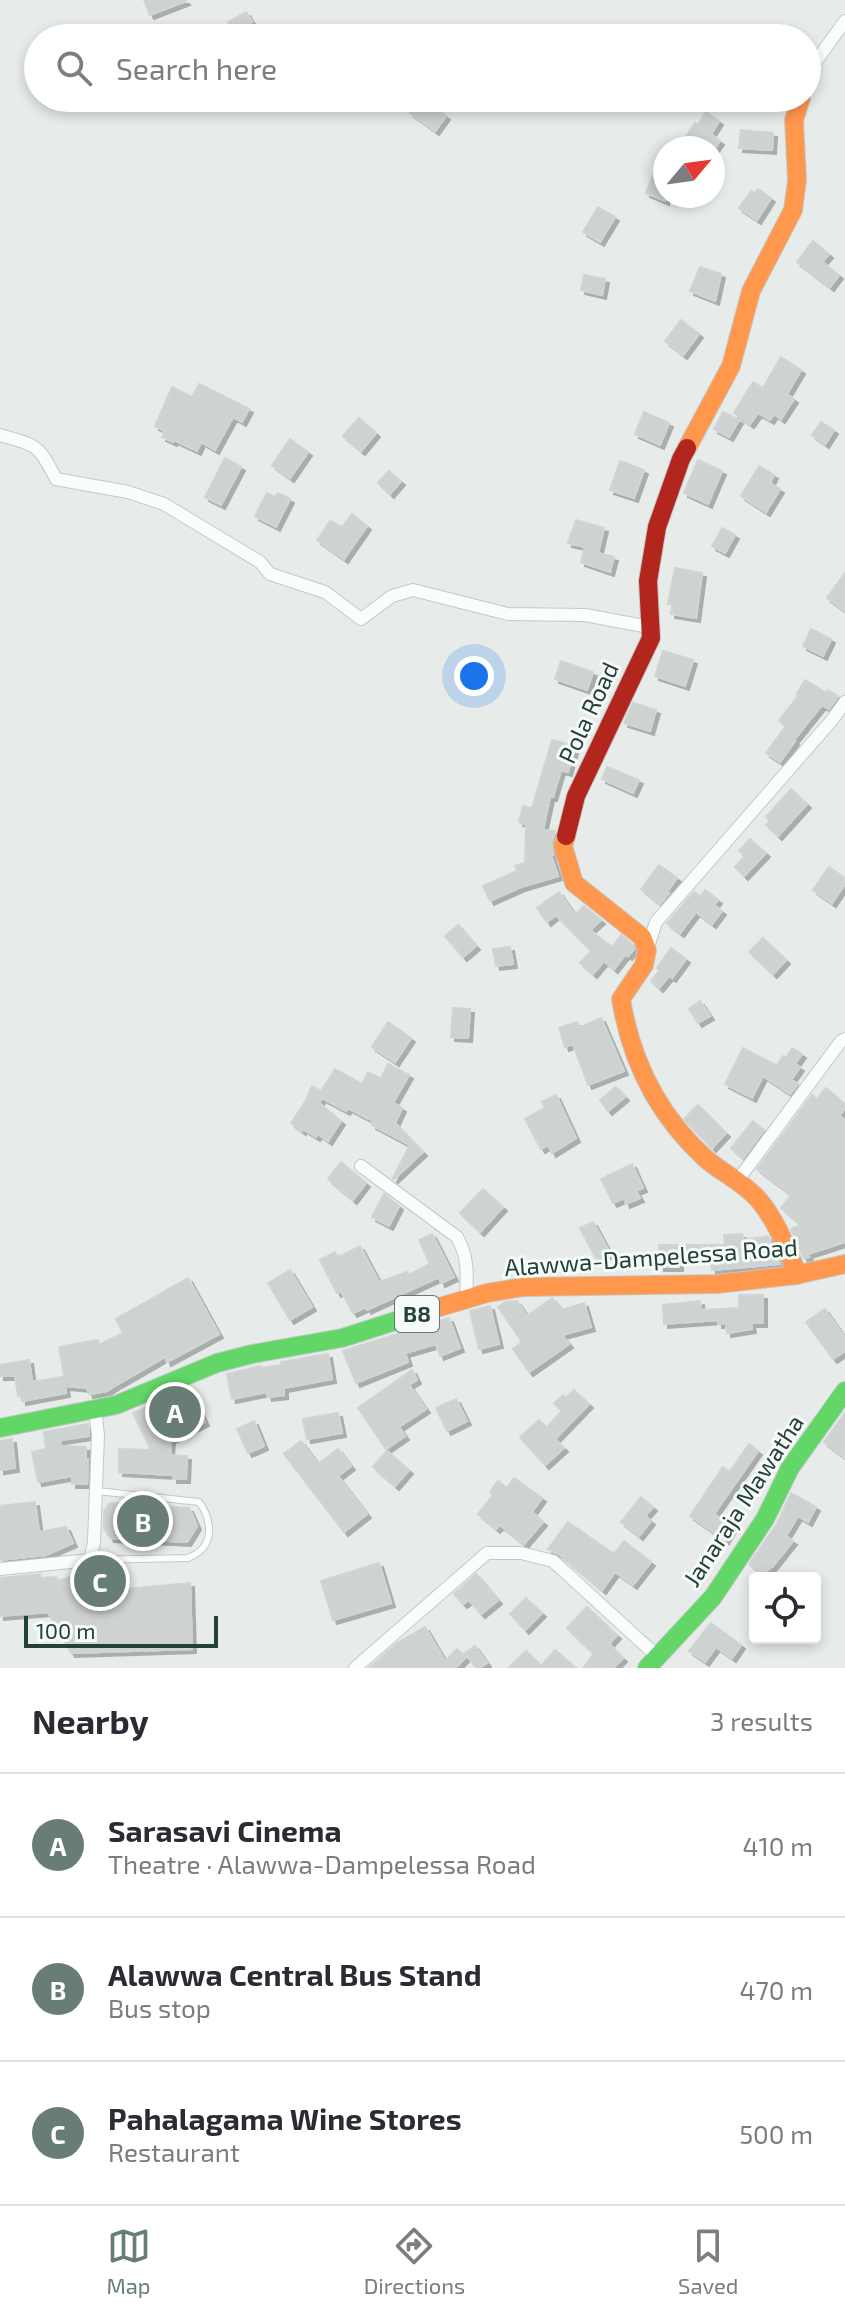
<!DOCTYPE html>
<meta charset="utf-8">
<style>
:root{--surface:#fff;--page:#f7f7f7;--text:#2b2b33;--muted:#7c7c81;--line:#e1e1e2;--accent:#687d76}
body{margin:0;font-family:"Exo 2",sans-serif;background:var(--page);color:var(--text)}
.controls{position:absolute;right:24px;bottom:24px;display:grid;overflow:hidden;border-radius:8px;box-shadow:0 4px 12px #0003}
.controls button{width:72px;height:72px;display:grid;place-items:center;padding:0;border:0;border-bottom:2px solid var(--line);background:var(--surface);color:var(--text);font:40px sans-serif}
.compass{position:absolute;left:653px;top:136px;width:72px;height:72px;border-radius:50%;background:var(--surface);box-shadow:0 4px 12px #0003;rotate:61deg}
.scale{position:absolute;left:24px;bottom:20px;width:194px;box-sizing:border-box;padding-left:8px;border:4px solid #244137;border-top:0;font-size:22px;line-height:28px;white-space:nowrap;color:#244137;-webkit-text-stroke:6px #f6faf8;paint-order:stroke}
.you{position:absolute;left:474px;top:676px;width:28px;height:28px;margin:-20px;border:6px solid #fff;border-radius:50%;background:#1a73e8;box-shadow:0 0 0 12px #1a73e833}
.badge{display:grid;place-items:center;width:52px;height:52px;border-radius:50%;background:var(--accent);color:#fff;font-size:26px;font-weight:700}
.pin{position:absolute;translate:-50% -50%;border:4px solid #fff;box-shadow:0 2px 8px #0006}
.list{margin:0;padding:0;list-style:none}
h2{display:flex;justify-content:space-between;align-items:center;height:104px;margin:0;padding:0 32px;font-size:34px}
h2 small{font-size:26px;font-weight:400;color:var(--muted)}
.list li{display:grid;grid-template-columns:52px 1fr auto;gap:24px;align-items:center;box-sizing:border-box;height:144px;padding:0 32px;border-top:2px solid var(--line)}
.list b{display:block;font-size:30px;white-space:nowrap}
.list p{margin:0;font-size:26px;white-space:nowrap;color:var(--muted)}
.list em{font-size:26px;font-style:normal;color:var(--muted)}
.icon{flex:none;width:44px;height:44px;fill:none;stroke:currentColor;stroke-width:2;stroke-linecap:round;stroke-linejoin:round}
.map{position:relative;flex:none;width:845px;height:1668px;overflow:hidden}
.search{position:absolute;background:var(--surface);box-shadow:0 4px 12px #0003;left:24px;right:24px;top:24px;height:88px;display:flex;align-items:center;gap:20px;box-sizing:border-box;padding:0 28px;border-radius:44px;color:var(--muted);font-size:30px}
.sheet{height:536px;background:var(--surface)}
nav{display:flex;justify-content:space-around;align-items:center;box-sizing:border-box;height:112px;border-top:2px solid var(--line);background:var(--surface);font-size:22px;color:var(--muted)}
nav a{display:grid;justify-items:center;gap:4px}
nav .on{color:var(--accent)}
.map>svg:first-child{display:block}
.building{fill:#ced3d1;stroke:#d0d5d3;stroke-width:2;filter:url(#shadow)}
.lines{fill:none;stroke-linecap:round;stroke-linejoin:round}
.lane-casing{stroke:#c4c9c7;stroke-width:8}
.street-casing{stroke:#c4c9c7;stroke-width:14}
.fast-casing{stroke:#c2cac7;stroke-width:20}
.slow-casing{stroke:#c2cac7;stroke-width:20}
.jam-casing{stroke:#c2cac7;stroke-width:20}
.lane{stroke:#fbfcfc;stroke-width:6}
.street{stroke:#fbfcfc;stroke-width:12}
.fast{stroke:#63d668;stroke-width:18}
.slow{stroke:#ff974d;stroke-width:18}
.jam{stroke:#b3261e;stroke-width:18}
.labels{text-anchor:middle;stroke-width:6;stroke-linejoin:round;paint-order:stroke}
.shield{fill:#f6faf8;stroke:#637871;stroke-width:2}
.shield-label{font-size:22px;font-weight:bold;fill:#244137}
.street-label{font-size:24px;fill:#244137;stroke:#f6faf8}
</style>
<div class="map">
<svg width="845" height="1668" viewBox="0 0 845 1668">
<defs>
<filter id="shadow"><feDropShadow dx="4" dy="4" stdDeviation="0" flood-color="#0004"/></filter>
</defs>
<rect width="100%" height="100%" fill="#e7ecea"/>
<path class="building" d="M144,0H185L186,1L150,15Z
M246,12L252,22L234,32L228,22Z
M421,98H435L433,106L446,116L435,131L410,113Z
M706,112L719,121L711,134L720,141L715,148H688L681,143L695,123L698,125Z
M741,130L773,133L772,150L739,148Z
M654,173L665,178V201L646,193Z
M758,189L771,198L757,220L739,208L751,191L755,193Z
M598,207L615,217L600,242L583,232Z
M813,241L829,254L822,262L839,275L830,287L797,262Z
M700,267L721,274L715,301L690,291Z
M584,275L605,279L602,295L581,290Z
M681,320L699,334L683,355L665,341Z
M781,357L801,370L787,394L794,399L781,419L774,414L770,420L758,413L750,424L734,413L753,382L763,388Z
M199,384L249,409L242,422L233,417L215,450L201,442L197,451L174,440L173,442L162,437L165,431L155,426L172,387L192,397Z
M644,412L669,423L660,445L635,434Z
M723,412L739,420L729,437L714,429Z
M359,418L376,433L361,451L343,436Z
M821,422L834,430L825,444L812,435Z
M290,439L308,452L290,478L272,465Z
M225,458L241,467L221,505L205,497Z
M698,460L722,471L708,504L684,493Z
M620,461L644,470L634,498L610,490Z
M759,466L774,475L770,483L780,489L766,512L741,496Z
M389,471L401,481L390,494L378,483Z
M267,493L275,497L278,493L290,499L276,527L255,516Z
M352,514L367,526L344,559L317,540L330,521L342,527Z
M576,520L604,528L598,553L614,557L610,572L581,562L585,547L568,543Z
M722,528L735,535L725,553L712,546Z
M675,568L702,573L696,618L671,614L672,604H668Z
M845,573V611L827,598Z
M811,629L831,639L823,656L803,646Z
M663,651L693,660L685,686L655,676Z
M561,661L593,672L587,690L555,679Z
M805,680L827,693L828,690L838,696L829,709L822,705L794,740L795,741L780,762L766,753L786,726L779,720L799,695L797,694Z
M633,703L656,710L650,731L624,723Z
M552,740L575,746L568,772L561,770L553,797H550L543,830L555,831L551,844L553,855H551L558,876L521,887L490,901L483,886L517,871L515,866L525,863L526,824L519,822L523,806L532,808Z
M607,767L639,780L633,793L602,779Z
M791,789L807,804L778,836L766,825L770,821L766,817Z
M750,839L766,853L744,876L735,867L745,856L739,851Z
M659,865L677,878L667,892L669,893L660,904L641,889Z
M829,867L845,878V884L832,903L813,890Z
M705,890L718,900L714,905L722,911L712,924L696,912L680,933L667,923L694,892L701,896Z
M559,892L575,915L584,906L601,920L590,930L612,947L621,935L632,944L634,949L628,956L626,954L614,969L604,961L593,974L580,963L591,951L556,915L547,922L537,908Z
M458,925L476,946L463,957L445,936Z
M763,938L786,960L773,974L749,952Z
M510,947L513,964L496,966L493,949Z
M671,948L686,959L672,978L669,976L659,988L651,981L660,970L657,968Z
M700,1001L710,1016L698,1023L689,1009Z
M453,1008L470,1009L468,1038L451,1037Z
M601,1018L624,1071L588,1085L573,1044L565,1047L559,1028L577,1022L579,1028Z
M388,1022L411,1038L395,1062L372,1047Z
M743,1048L777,1066L783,1056L786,1058L792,1048L802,1054L795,1064L800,1067L791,1080L798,1084L790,1094L763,1076L752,1098L725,1084Z
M388,1064L409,1075L393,1103L402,1108L395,1123L423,1152L394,1179L393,1178L410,1145L372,1125L373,1121L348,1108L346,1111L322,1098L319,1103L341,1121L328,1141L318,1134L316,1137L303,1129L302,1131L291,1123L305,1102L312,1086L321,1091L335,1069L362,1084L368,1072L381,1079Z
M616,1087L625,1097L608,1111L600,1100Z
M826,1088L845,1104V1108L839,1116L845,1120V1242L808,1254L809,1257L804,1258L791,1229L801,1225L781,1208L792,1195L757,1169L812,1095L817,1099Z
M556,1095L576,1138L552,1153L548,1145L541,1149L525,1119L545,1108L542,1102Z
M698,1105L726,1133L712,1148L684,1119Z
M753,1121L764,1130L743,1158L731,1148Z
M341,1162L366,1183L353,1200L328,1179Z
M632,1164L643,1188L636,1191L640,1198L626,1204L624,1198L613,1203L601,1179Z
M483,1189L503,1207L480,1232L460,1213Z
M384,1194L399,1206L389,1226L372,1217Z
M593,1222L610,1253L597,1260L580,1228Z
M432,1234L454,1277L441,1283L439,1277L367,1310L366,1307L353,1313L341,1291L337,1293L320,1260L335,1252L337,1258L360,1246L379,1282L407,1272L408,1275L430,1264L419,1240Z
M742,1234L743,1240L768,1236L780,1264L712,1270L711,1259L686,1257V1260H679V1267H660L659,1245H725L724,1235Z
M290,1270L312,1307L290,1320L268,1283Z
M188,1278L219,1334L167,1362L165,1357L118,1384L114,1376L116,1385L107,1391L89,1394L87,1388L66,1386L59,1347L98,1340L99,1345L123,1333L116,1319Z
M739,1295H763V1323H751L752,1329L727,1333L726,1323L718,1324V1320L664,1324L663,1305L700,1301L701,1310L739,1308Z
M552,1298L562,1310L584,1303L591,1327L562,1335L569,1344L529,1372L513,1349L522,1342L498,1307L505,1302L517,1301L527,1316Z
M490,1306L499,1344L479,1349L470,1311Z
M825,1309L845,1338V1351L833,1359L806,1322Z
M449,1318L460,1348L440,1356L436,1344L405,1353L408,1362L356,1383L343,1351Z
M328,1354L332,1379L284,1388V1395L268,1397L267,1392L232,1399L227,1374L260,1366L261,1368L282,1365L281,1362Z
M29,1360L32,1382L63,1377L66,1393L22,1401L21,1395L18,1396L15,1376H0V1365Z
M412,1370L417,1380L409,1385L426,1409L399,1427L405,1436L386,1449L358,1408Z
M189,1388L205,1422L171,1439L170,1455L187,1456L186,1479H173V1475L119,1472V1449L151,1450L133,1413Z
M574,1390L589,1404L555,1439L564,1448L545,1465L520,1437L539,1420L546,1428L562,1411L554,1403L563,1395L566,1398Z
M456,1399L467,1421L447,1431L436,1408Z
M338,1413L342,1433L307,1439L303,1419Z
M845,1413V1458L824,1442Z
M254,1421L264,1446L248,1453L237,1429Z
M88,1424L89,1436L61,1440V1446L86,1447V1459H88L87,1484H72V1476L38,1482L32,1452L46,1449L44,1432Z
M12,1439L15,1468L0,1470V1441Z
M301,1441L318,1464L338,1449L351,1466L338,1476L367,1514L344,1532L284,1454Z
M749,1444L758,1451L714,1514L733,1527L725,1540L690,1516L723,1467L730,1472Z
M387,1451L409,1470L395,1486L373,1467Z
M514,1478L542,1498L532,1512L543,1522L524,1544L500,1525L496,1529L478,1514L493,1495L490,1492L498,1481L507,1488Z
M791,1493L816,1507L808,1522L798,1516L786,1536L793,1541L773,1566L760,1576L749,1564L777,1524Z
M641,1497L653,1507L645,1516L651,1521L639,1536L621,1522Z
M35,1502L39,1532L66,1527L73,1543L46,1555L0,1560V1506Z
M110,1503L189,1508L197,1526L187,1542L110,1538L104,1528V1511Z
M568,1522L614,1554L624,1541L651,1562L633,1585L615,1572L602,1590L559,1554L548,1549Z
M379,1563L391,1603L333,1620L321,1581Z
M106,1566L114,1590L190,1583L192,1649L71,1653L48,1612L0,1616V1578L41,1574V1578L56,1577L58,1581Z
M476,1574L498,1600L481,1614L469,1600L463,1604L454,1594Z
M526,1598L542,1613L525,1630L510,1614Z
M587,1607L617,1635L609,1644L623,1658L613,1668H583L594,1654L567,1628Z
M711,1623L741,1645L732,1658L716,1647L705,1662L689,1651Z
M425,1627L445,1661L457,1649L466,1657L455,1668H369L397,1643Z
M475,1646L487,1663L479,1668H476L465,1653Z
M555,1650L576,1668H508L526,1651L541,1666Z"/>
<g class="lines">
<defs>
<path id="lane" d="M90,1560L188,1558C192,1556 197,1554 200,1551C215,1538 209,1515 199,1502L97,1491"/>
<path id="street" d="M807,81L811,68L845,21
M0,435C38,446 38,444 56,479L128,492L164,504L260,562L270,574L325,592L361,619L392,596L413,590L508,614L585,615L649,627
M647,950L656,922L832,720L845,702
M361,1166L457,1237C469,1258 467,1276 466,1299
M738,1180L841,1041L845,1039
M0,1569L90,1560L94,1542L98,1435L95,1409
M355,1668L487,1553H521L553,1561L658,1657"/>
<path id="fast" d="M0,1428L116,1405L217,1363L252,1354L342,1338L433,1309
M647,1668L713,1597L765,1519L790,1468L845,1391"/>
<path id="slow" d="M687,448L731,366L751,291L793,210L797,180L794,120L801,98
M566,836L563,846L574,883L642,937L647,950L644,965L621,999C631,1061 658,1115 705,1158C722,1173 743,1182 758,1199C777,1221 787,1249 798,1275
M433,1309L487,1293L523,1287L717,1284L796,1275L845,1264"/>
<path id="jam" d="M566,836L576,796L651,638L648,581L657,527L681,459L687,448"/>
</defs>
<use href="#lane" class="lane-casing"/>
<use href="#street" class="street-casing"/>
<use href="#fast" class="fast-casing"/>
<use href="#slow" class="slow-casing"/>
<use href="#jam" class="jam-casing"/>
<use href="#lane" class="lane"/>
<use href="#street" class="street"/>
<use href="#fast" class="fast"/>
<use href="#slow" class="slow"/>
<use href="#jam" class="jam"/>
</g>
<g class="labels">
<rect class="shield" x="395" y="1296" width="44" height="36" rx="6"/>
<g class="shield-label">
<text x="417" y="1322">B8</text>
</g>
<g class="street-label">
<text transform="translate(589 713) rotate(-65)" y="8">Pola Road</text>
<text transform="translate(651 1258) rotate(-4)" y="8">Alawwa-Dampelessa Road</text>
<text transform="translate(744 1501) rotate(-57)" y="8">Janaraja Mawatha</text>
</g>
</g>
</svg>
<div class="controls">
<button><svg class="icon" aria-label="locate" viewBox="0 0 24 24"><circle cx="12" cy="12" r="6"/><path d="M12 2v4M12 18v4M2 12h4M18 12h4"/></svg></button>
</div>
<svg class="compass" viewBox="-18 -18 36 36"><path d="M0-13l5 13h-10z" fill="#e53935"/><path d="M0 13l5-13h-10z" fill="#7c7c81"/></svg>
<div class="scale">100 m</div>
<div class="you"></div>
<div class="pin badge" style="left:175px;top:1412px">A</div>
<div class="pin badge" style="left:143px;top:1521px">B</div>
<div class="pin badge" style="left:100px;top:1581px">C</div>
<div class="search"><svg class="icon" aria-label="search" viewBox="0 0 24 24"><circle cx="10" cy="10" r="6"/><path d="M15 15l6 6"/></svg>Search here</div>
</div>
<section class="sheet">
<h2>Nearby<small>3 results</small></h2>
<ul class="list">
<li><span class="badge">A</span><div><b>Sarasavi Cinema</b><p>Theatre · Alawwa-Dampelessa Road</p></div><em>410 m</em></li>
<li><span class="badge">B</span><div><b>Alawwa Central Bus Stand</b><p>Bus stop</p></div><em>470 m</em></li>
<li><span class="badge">C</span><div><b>Pahalagama Wine Stores</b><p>Restaurant</p></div><em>500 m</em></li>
</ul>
</section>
<nav>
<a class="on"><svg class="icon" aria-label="map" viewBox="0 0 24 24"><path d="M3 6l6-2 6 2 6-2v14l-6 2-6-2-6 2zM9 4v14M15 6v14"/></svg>Map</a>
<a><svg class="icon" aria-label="directions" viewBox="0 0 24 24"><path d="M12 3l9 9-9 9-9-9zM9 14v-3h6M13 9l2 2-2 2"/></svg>Directions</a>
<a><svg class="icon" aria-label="saved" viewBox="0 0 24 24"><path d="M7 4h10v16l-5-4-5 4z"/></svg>Saved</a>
</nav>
